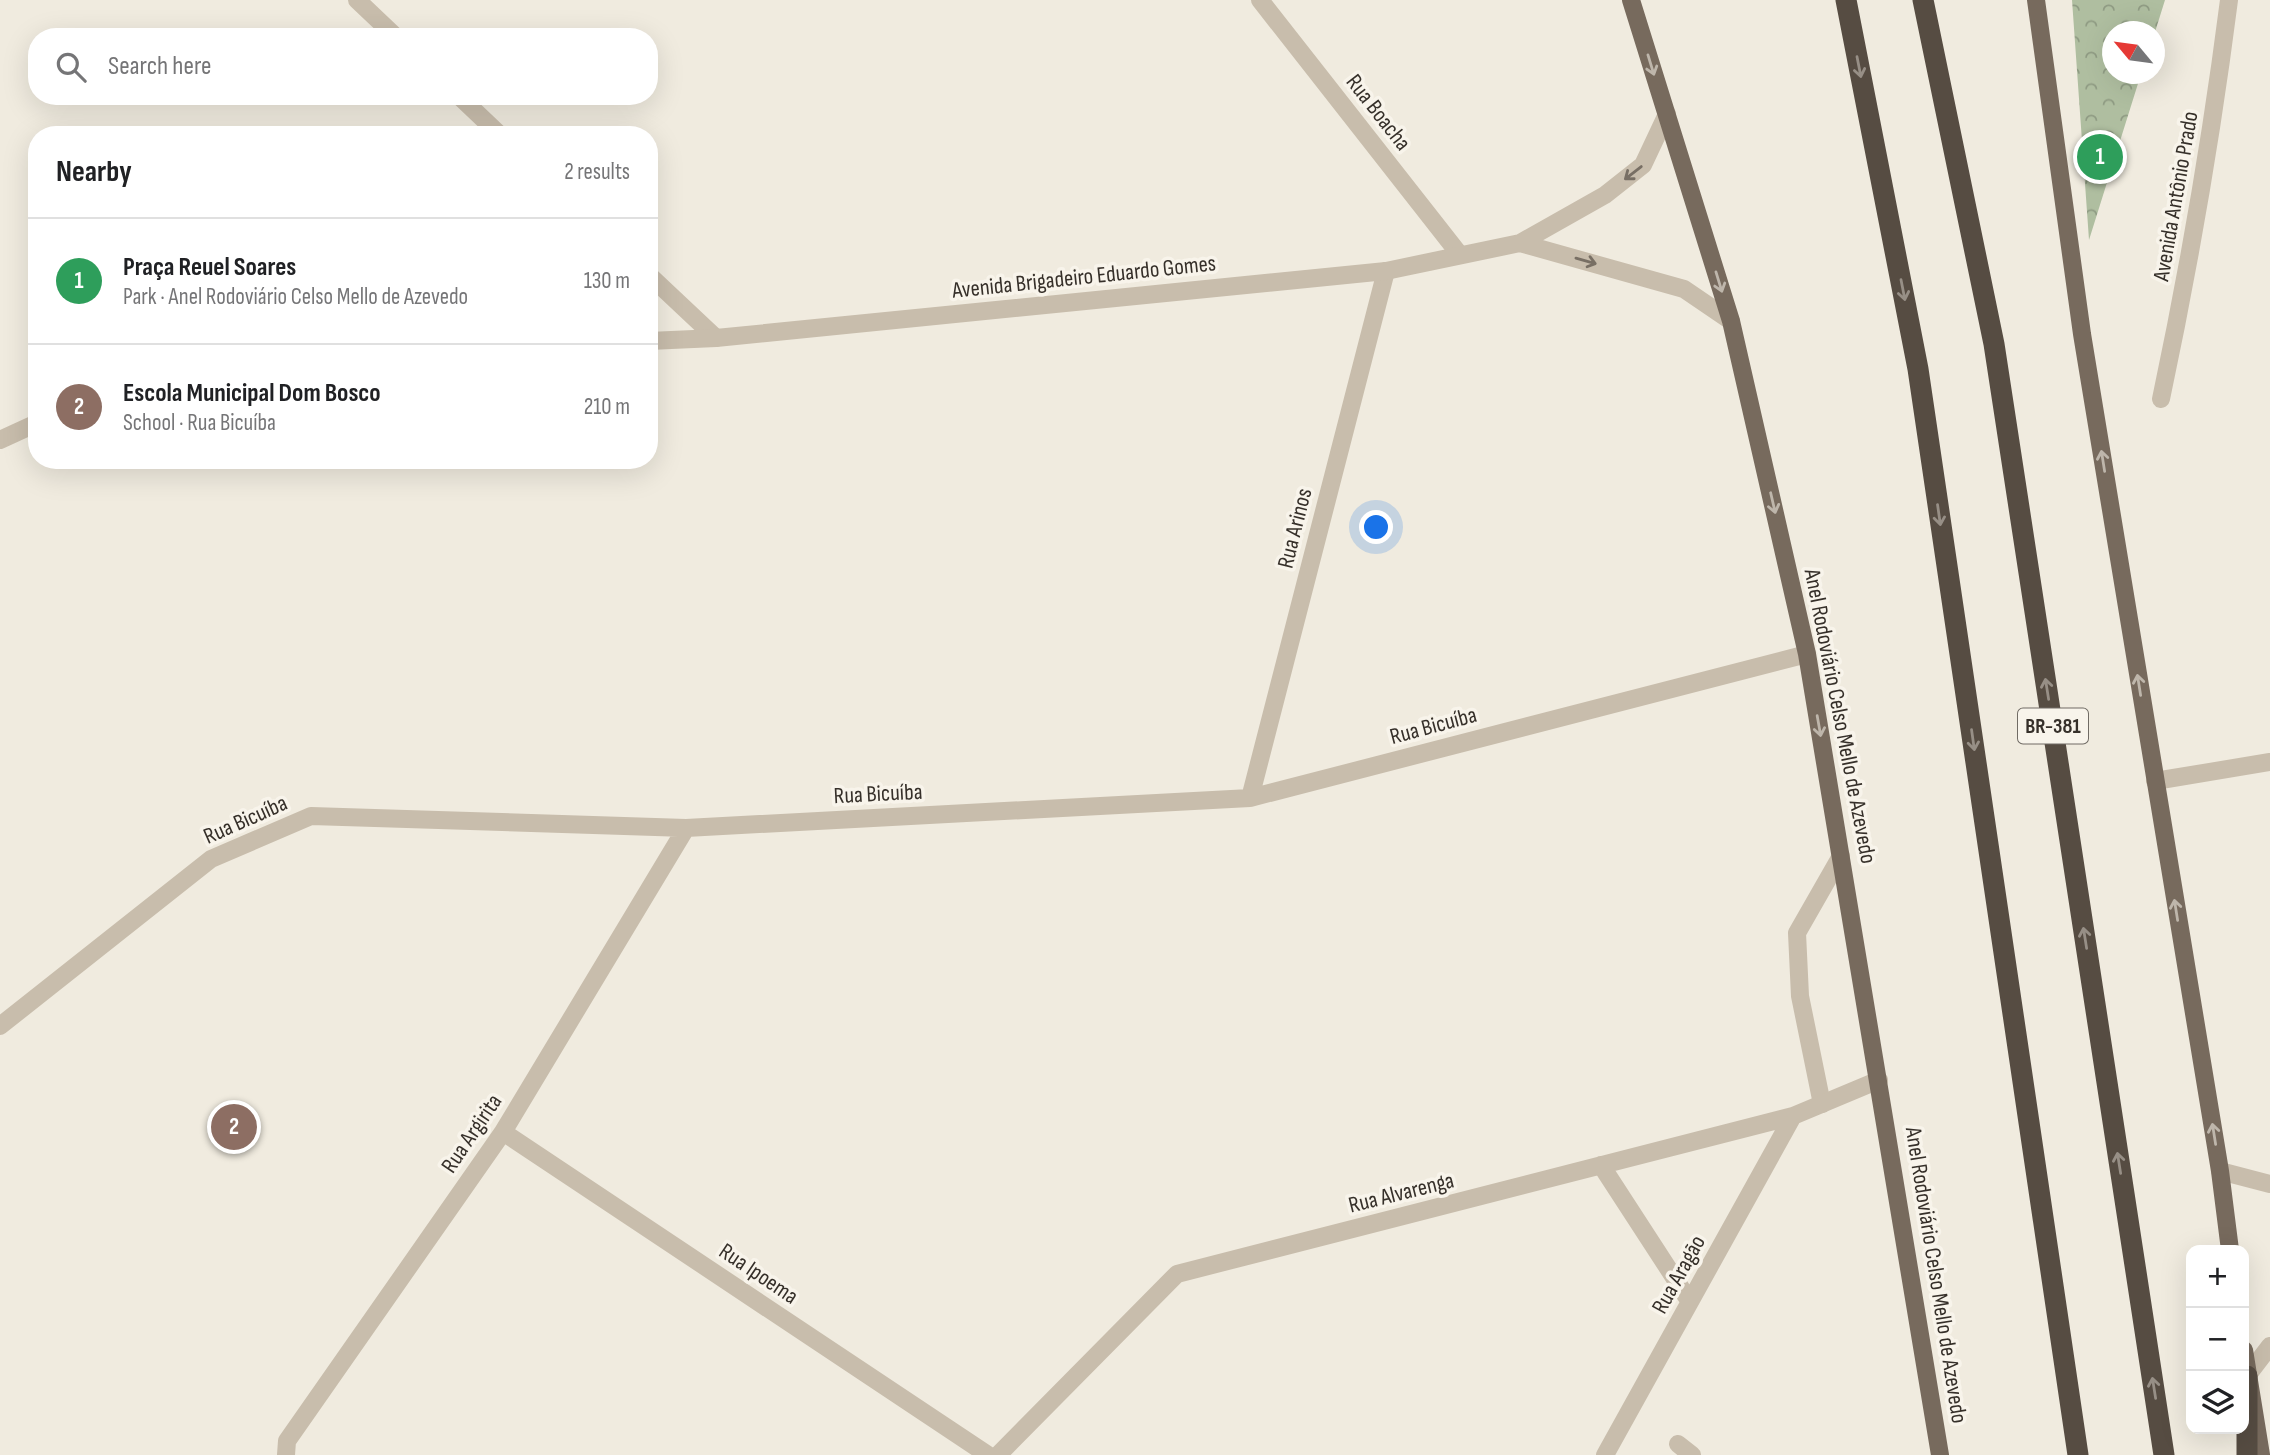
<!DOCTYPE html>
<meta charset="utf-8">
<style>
:root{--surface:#fff;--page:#f6f6f6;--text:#202124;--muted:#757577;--line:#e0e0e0;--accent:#234954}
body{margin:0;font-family:"Sofia Sans Condensed",sans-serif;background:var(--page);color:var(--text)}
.controls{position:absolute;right:21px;bottom:21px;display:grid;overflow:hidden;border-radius:14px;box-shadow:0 7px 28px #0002}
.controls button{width:63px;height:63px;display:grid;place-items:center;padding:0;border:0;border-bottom:2px solid var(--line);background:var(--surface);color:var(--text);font:35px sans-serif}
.compass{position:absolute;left:2102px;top:21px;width:63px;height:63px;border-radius:50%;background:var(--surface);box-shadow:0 7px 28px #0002;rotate:299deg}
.you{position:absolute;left:1377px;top:528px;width:24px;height:24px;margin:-18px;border:5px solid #fff;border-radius:50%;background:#1a73e8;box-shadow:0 0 0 10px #1a73e833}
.badge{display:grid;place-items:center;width:46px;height:46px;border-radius:50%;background:var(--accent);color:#fff;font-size:23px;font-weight:700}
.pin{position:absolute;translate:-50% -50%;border:4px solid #fff;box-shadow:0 2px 7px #0006}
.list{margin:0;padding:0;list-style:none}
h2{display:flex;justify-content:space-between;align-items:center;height:91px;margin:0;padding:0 28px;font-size:30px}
h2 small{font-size:23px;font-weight:400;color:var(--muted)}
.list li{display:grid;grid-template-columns:46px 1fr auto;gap:21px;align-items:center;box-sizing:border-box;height:126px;padding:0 28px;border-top:2px solid var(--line)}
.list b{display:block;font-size:26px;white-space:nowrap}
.list p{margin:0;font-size:23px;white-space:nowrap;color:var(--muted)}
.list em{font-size:23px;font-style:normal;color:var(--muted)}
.icon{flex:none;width:38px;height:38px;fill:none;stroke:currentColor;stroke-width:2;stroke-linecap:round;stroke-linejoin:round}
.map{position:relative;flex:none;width:2270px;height:1455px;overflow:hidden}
.search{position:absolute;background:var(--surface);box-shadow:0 7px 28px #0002;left:28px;top:28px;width:630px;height:77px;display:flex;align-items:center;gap:18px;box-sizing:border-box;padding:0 24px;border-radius:28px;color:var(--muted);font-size:26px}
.panel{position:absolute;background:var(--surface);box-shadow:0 7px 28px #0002;left:28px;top:126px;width:630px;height:343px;border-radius:28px}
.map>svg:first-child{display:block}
.forest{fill:url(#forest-crowns)}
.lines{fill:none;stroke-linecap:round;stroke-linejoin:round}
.service{stroke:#c8bdac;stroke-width:18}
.minor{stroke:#c8bdac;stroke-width:18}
.tertiary{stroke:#c8bdac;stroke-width:18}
.primary{stroke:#776a5d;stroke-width:18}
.motorway{stroke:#564c42;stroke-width:21}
.oneway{stroke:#beb6ab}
.oneway2{stroke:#978f86}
.oneway3{stroke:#786f64}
.labels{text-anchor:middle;stroke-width:7;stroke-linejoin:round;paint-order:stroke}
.shield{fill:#f8f4eb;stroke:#706b64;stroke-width:2}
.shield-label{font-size:21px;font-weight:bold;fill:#36302a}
.street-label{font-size:23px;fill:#36302a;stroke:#f8f4eb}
</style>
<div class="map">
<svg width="2270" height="1455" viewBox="0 0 2270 1455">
<defs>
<pattern id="forest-crowns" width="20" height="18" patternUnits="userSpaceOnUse" patternTransform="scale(1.75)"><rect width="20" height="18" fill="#afbea0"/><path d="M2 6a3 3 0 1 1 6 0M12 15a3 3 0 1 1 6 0" fill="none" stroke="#8f9b83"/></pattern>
</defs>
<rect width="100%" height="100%" fill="#f0ebdf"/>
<path class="forest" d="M2072,0H2165L2155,32H2112V74H2141L2089,240Z"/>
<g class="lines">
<path class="service" d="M2155,781L2270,762
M1822,1104L1800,996L1797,933L1841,856
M1678,1444L1692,1455"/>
<path class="minor" d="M357,0L396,37
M1260,0L1460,255
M459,96L500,135
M649,275L716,338
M2161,399C2189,267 2212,134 2229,0
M1250,798L1386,271
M0,1026L211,859L311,816L686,828L1250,798L1807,654
M503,1132L988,1455
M1601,1165L1690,1302
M286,1455L287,1441L503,1132L686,828
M998,1455L1177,1274L1793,1116L1879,1080
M1605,1455L1793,1116"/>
<path class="tertiary" d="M1520,243L1684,289L1731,321
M649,341L716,338L1386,271L1520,243L1605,195L1643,165L1667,114
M0,440L37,423
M2220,1171L2270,1184
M2247,1376L2270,1346"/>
<path class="primary" d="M1631,0L1731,321L1807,654L1940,1455
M2036,0L2082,334L2220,1171L2230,1250
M2244,1350L2261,1455"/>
<path class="motorway" d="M1846,0L1918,369L2078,1455
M1923,0L1994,344L2164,1455
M2247,1376V1455"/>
</g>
<defs><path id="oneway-shaft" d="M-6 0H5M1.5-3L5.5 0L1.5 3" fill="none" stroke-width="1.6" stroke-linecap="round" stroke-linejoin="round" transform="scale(1.75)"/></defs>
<g class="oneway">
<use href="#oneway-shaft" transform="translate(1651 65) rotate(73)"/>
<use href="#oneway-shaft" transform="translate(1719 282) rotate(73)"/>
<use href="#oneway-shaft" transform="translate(2103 461) rotate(-99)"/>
<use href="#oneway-shaft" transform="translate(1773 503) rotate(77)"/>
<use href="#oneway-shaft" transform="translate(2139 685) rotate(-99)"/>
<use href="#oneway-shaft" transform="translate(1819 726) rotate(80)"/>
<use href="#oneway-shaft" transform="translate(2176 910) rotate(-99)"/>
<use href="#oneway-shaft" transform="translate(2214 1134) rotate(-99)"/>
</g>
<g class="oneway2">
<use href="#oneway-shaft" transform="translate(1859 67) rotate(79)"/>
<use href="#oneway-shaft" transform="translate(1903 290) rotate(79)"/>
<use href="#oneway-shaft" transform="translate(1939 515) rotate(82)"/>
<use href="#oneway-shaft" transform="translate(2047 689) rotate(-99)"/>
<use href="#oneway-shaft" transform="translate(1973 740) rotate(82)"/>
<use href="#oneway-shaft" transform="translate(2085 938) rotate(-99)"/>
<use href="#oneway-shaft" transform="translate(2119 1163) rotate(-99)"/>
<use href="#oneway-shaft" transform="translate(2154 1388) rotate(-99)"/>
</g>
<g class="oneway3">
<use href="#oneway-shaft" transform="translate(1633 173) rotate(142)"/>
<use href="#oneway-shaft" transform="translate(1586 261) rotate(16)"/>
</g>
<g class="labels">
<rect class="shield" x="2018" y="708.5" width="70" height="35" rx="5"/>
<g class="shield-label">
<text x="2053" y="733">BR-381</text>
</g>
<g class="street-label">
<text transform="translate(1379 112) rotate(52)" y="8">Rua Boacha</text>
<text transform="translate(2175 196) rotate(-80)" y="8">Avenida Antônio Prado</text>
<text transform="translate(1084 276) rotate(-6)" y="8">Avenida Brigadeiro Eduardo Gomes</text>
<text transform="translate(1294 528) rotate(-76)" y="8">Rua Arinos</text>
<text transform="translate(1841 716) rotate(79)" y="8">Anel Rodoviário Celso Mello de Azevedo</text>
<text transform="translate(1433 725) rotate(-15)" y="8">Rua Bicuíba</text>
<text transform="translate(878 793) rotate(-3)" y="8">Rua Bicuíba</text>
<text transform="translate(245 819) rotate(-24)" y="8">Rua Bicuíba</text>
<text transform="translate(471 1133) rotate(-56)" y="8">Rua Argirita</text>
<text transform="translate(1401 1192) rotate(-14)" y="8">Rua Alvarenga</text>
<text transform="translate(759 1273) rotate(34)" y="8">Rua Ipoema</text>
<text transform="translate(1678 1274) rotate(-61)" y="8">Rua Aragão</text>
<text transform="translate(1937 1275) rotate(81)" y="8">Anel Rodoviário Celso Mello de Azevedo</text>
</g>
</g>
</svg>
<div class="controls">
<button>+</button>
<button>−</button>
<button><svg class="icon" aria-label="layers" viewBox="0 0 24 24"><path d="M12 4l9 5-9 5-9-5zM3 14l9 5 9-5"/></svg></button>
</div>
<svg class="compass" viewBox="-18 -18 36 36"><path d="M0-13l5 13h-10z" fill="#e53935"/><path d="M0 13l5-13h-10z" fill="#757577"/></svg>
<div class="you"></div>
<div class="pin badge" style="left:2100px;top:157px;background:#2e9e5b">1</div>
<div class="pin badge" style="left:234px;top:1127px;background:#8d6e63">2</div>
<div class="search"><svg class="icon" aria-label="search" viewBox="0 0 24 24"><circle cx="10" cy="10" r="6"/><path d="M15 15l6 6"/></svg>Search here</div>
<section class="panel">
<h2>Nearby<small>2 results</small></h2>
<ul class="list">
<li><span class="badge" style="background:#2e9e5b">1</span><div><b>Praça Reuel Soares</b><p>Park · Anel Rodoviário Celso Mello de Azevedo</p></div><em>130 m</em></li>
<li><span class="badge" style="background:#8d6e63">2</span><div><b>Escola Municipal Dom Bosco</b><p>School · Rua Bicuíba</p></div><em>210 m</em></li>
</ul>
</section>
</div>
